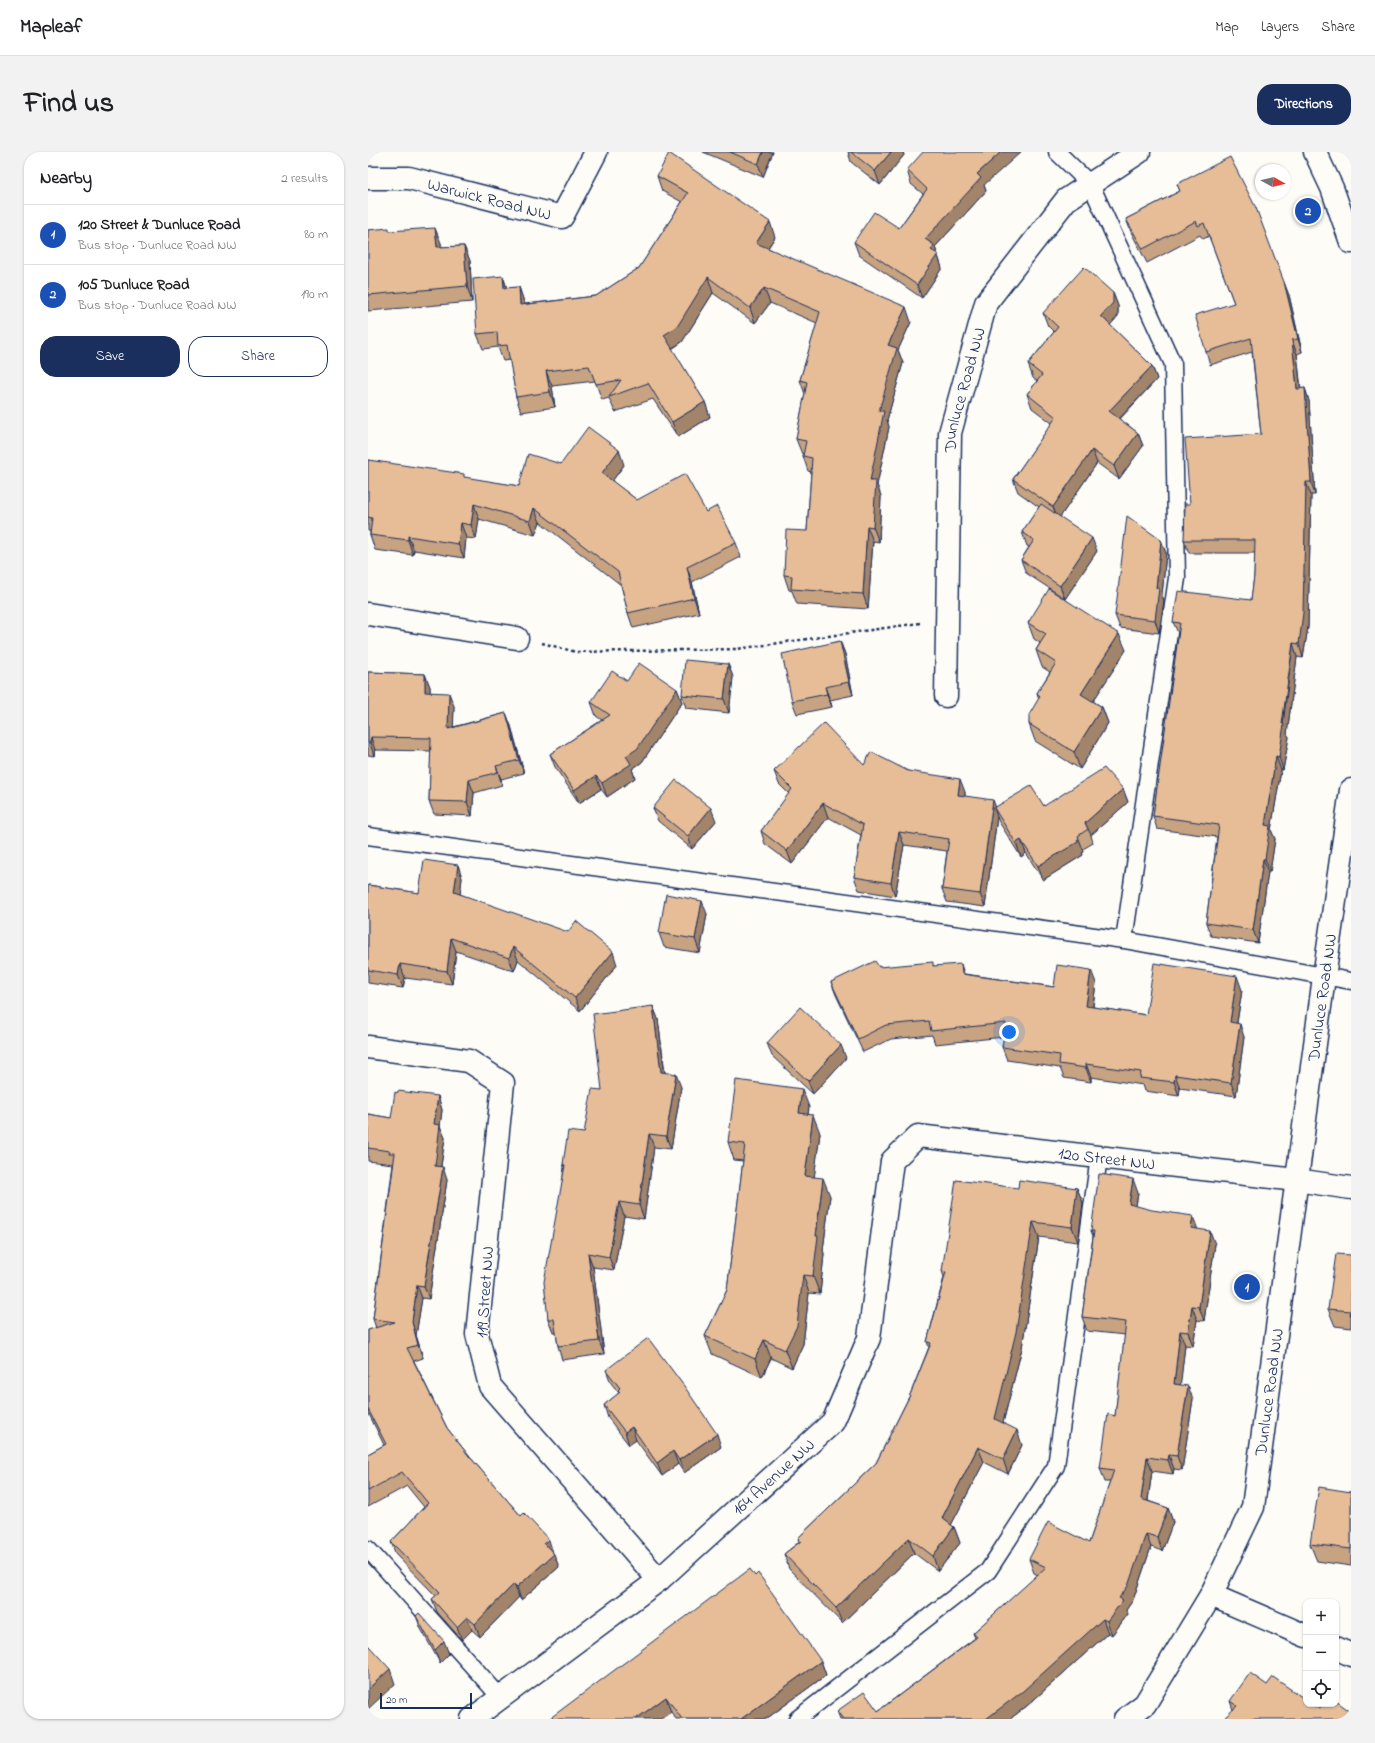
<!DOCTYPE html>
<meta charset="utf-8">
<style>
:root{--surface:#fff;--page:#f2f2f2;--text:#202124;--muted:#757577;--line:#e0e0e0;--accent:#1b2f5e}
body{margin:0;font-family:"Indie Flower",sans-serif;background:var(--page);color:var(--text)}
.controls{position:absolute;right:12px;bottom:12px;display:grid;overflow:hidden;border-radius:8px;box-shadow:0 1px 3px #0004}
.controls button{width:36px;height:36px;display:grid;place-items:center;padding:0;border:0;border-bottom:1px solid var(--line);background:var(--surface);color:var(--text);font:20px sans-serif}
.compass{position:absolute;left:887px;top:12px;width:36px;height:36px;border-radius:50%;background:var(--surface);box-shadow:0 1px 3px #0004;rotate:98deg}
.scale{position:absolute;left:12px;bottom:10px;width:92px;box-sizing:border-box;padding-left:4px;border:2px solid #1b2f5e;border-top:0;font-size:11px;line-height:14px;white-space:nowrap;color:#1b2f5e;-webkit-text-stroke:3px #fdfcf7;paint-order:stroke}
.you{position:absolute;left:641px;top:880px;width:14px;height:14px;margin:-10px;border:3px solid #fff;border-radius:50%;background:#1a73e8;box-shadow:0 0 0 6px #1a73e833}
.badge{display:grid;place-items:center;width:26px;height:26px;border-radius:50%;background:var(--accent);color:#fff;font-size:13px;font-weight:700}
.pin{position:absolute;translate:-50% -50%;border:2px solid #fff;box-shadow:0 1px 4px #0006}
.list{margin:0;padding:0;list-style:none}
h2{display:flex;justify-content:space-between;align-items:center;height:52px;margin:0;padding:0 16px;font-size:17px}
h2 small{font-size:13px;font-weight:400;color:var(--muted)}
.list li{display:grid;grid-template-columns:26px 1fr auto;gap:12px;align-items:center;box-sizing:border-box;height:60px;padding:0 16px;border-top:1px solid var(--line)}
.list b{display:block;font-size:15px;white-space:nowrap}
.list p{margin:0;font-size:13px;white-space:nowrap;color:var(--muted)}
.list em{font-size:13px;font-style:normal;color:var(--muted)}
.actions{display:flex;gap:8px;padding:12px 16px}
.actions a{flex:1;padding:9px 0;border:1px solid var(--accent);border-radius:16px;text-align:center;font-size:14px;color:var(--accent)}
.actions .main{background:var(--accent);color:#fff}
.icon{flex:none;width:22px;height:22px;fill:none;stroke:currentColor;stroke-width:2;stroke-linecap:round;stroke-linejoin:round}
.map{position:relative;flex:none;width:983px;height:1567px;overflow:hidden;border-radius:16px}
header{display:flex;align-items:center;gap:24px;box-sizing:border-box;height:56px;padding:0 20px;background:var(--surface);border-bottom:1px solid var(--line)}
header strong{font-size:19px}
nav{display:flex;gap:22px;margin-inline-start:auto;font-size:14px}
.intro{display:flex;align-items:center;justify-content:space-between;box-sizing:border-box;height:96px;padding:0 24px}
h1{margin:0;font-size:28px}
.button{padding:10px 18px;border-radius:16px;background:var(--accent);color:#fff;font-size:14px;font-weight:700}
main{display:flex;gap:24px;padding:0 24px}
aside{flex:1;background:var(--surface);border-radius:16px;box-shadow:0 1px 3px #0004}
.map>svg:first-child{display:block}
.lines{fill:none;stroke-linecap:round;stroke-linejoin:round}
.lane-casing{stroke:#1b2f5e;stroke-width:19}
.street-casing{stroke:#1b2f5e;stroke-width:25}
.secondary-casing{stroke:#1b2f5e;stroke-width:25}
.path{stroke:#1b2f5e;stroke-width:2.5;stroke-dasharray:3 3;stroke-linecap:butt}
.lane{stroke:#fdfcf7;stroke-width:16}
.street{stroke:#fdfcf7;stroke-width:22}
.secondary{stroke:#fdfcf7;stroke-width:22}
.wall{fill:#c7a382;stroke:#1b2f5e}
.shaded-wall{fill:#a2846a;stroke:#1b2f5e}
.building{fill:#e7bd97;stroke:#1b2f5e}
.labels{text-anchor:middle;stroke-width:3;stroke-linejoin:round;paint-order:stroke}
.street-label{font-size:17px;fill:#1b2f5e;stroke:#fdfcf7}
</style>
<header>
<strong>Mapleaf</strong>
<nav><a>Map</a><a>Layers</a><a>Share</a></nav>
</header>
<div class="intro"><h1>Find us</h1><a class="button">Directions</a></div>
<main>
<aside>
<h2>Nearby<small>2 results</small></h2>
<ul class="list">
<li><span class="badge" style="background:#1a4fb4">1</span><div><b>120 Street &amp; Dunluce Road</b><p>Bus stop · Dunluce Road NW</p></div><em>80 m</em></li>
<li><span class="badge" style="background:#1a4fb4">2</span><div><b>105 Dunluce Road</b><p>Bus stop · Dunluce Road NW</p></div><em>190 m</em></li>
</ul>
<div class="actions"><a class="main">Save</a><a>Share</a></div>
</aside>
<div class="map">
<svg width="983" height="1567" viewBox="0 0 983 1567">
<rect width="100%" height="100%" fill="#fdfcf7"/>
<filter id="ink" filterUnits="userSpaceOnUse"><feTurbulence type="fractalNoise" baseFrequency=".025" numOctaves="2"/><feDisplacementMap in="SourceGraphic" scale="8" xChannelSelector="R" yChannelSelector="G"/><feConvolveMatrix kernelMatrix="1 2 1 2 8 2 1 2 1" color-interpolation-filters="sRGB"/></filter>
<g filter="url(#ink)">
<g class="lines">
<defs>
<path id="lane" d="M689,0L723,33L805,212L809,426L756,788
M0,684L756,788L983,829
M0,1397L133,1546
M429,1567L620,1419L688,1314L731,1005"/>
<g id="street">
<path id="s1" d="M0,26H41L194,65L228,0"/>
<path d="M0,462L149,486"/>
<path id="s2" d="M578,544L582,281L618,151L698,48L771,0"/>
<path d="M0,895L101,909L135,931L109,1182L122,1234L291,1428"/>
<path d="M843,1443L938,1484"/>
<path d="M968,1496L983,1503"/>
<path id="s3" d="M104,1567L291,1428L465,1270L501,1186L524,1009L550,984L928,1028L983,1036"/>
</g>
<g id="secondary">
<path d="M947,0L964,36L983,90"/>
<path id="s4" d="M757,1567L777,1552L843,1443L885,1355L956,825L983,638"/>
</g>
</defs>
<use href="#lane" class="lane-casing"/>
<use href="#street" class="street-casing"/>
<use href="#secondary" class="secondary-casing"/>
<path class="path" d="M174,491L208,500L369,497L552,471"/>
<use href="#lane" class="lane"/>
<use href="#street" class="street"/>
<use href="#secondary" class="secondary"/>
</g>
<path class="wall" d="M335,0H405L395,25Z
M480,0H535L536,3L512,33L483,10Z
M539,18L616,33L618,39L567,95L574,116L554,146L491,103L486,90L531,76L555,42L543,32Z
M289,24L407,85L400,96L543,170L530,198L535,211L519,268L521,275L509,333L513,344L511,390L505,389L500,457L429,452L424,439L421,438L416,423L439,379L443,320L440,319L435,304V302H434L428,287L437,242L432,228L449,171L402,151L387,171L345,141L314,190L304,197L337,250L342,265L310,285L285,247L247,260L241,246L234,248L227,229L184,234L187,255L153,260L148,245L142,208L135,209L130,195L115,197L109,182L135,124L139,136L151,135L156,150L157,152L228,144L271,116L314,50L294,39Z
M809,32L921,143L934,200L929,202L933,237L937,236L941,249L947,343H943L940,475L935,506L929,505L919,582L921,585L915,618H913L903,678L907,687L902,720H900L890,791L843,784L838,771L849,685L789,677L785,664L811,483L805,470L883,448L886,424L887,401H821L816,388L822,352L893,282L884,200L842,213L838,200L866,151L841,84L835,87L832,83L779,111L763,80L758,67L812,39Z
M0,78L22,79L73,91V95L96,94L102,109L104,150L0,159Z
M745,141L750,154V164L742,173L784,214L789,227L752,267L770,281L775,294L751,327L729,311L692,365L729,399L697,447L758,498L725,549L734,555L740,571L712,617L667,589L661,572L671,547L669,541L682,520L674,515L668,498L672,491L666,487L660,471L696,446L658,421L653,408L661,395L659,394L654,380L671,355L650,340L645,327L684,271L664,256L659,242L669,229L665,226L660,212L686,180L680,174L675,161Z
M0,308L97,326L151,334L193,312L256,313L244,329L269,348L338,360L368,391L373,405L324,430L331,461L265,476L260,461L253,433L172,370L167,383L111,367L108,387L98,386L96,406L46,398L45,403L7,398L2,383V379H0Z
M793,388L798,401L794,443L796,449L791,481L752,476L747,463Z
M472,489L477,502L485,543L462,548L464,555L429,562L424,549Z
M360,512L365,525L361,561L318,556L314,543Z
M0,520L57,522L62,535V540L86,554L85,575L138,561L143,574L156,621L133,627L134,633L106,641L104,664L66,662L61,649L63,599L7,598L6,604L0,603Z
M259,529L309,537L314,550L274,610L264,617L267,626L239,645L233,637L211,651L187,615L182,602L234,568L228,564L223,550Z
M496,613L540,619L597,640V644L628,656L676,654L755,637L760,650L723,683L725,691L715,697L716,700L714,701L715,703L675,728L658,701L653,705L631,670L629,665L617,755L579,750L574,737L579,699L536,693L527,744L491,738L486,725L493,683L460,665L424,712L397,692L393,679L421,642L411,632L406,619Z
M285,656L348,669L324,697L290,669Z
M90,713L94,726L92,742L249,813L212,859L150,808L146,819L88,799L84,832L37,826L35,836L0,831V733L51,741Z
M339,762L332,801L296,795L291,781Z
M566,814L597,822L686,835L728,831L725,855L778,863L874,838L869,871L876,885L868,944L812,936L811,944L777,939L775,933L723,925V930L696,926L692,916L639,908L634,895L636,885L567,892L564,883L523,887L495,900L468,843L463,830L511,815Z
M285,854L290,867L297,920L313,935L303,997L286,995L276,1067L256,1064L246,1118L225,1115L236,1202L194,1208L190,1194L188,1180H185L180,1167L196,1015L195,1012L216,981L234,938Z
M399,891L478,906L445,942L404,904Z
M70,944L74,958L72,974L77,986L73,1014L79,1028L61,1147L54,1146L48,1183L55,1206L46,1209L79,1276L101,1304L185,1401L191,1415L153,1448L151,1445L112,1485L104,1478L94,1488L69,1460L64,1447L68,1444L28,1403L23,1390L56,1355L39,1334L0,1355V1302L16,1293L0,1260V1178L8,1176L5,1167L25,1012L0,1009V962L23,966Z
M441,955L440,963L452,981L446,1025L462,1044L455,1098L456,1102L452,1142L441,1141L435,1192L424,1216L403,1206L394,1225L344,1202L337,1184L359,1138L375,1009L366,1008L360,990Z
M650,1036H709L715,1051L710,1090L671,1085L654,1196L635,1271L654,1293L640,1322L616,1310L583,1373L586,1375L592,1391L570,1419L546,1401L474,1471L421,1417L416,1402L431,1390L430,1386L508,1311L542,1243L561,1195L559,1190L576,1125L574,1119Z
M770,1041L768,1054L829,1077L847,1092L836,1169L829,1168L825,1194L817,1193L812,1233L825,1247L814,1318L806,1317L805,1322L784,1319L780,1349L800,1356L805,1370L794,1399L783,1395L765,1448L758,1458L760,1462L744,1483L740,1481L660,1553L642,1567H472L469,1559H510L607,1486L605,1481L670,1423L666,1421L661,1407L721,1391L742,1330H737L732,1316L747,1264L757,1183L719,1179L714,1165L725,1084L723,1079Z
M983,1103V1176L967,1174L960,1157Z
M238,1218L353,1295L316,1321L310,1312L294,1324L268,1288L261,1293L240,1266L236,1253L251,1241L243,1231Z
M983,1340V1414L949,1409L942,1392Z
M48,1464L81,1502L72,1511L53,1477Z
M453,1509L458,1523L398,1567H308L303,1560L181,1567Z
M899,1533L951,1557L865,1558L862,1549Z"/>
<path class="shaded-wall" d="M395,0H405L395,25L390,12Z
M523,0H535L536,3L512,33L507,19Z
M633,0H653L616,33L618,39L567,95L574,116L554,146L549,133L557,87L609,22Z
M402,70L407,85L393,106L388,91Z
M67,76L73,91L74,111L69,95Z
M96,94L102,109L104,150L99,134Z
M135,124L140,140L136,136Z
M340,125L345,141L314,190L301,198L296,183Z
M916,130L921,143L934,200L930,187Z
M151,135L156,150L158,168L152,153Z
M396,136L402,151L387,171L382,156Z
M745,141L750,154V164L738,178L733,164Z
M538,155L543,170L530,198L535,211L519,268L521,275L509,333L513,344L511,390L505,375L502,329L520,193Z
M924,188L929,202L934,251L929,237Z
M784,214L789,227L746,272L741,259Z
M178,219L184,234L187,255L182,240Z
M937,236L941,249L947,343L943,330Z
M337,250L342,265L310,285L304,270Z
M770,281L775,294L751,327L746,314Z
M251,298L256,313L239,336L234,321Z
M724,298L729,311L690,368L685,355Z
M938,330L943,343L940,475L935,506L931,492Z
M106,352L111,367L108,387L103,373Z
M166,356L172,370L167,383L162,369Z
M93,371L98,386L96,406L90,392Z
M499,374L505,389L500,457L495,442Z
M40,384L46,398L45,403L40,388Z
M724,386L729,399L697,447L692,434Z
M793,388L798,401L794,443L796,449L791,481L787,468L788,436Z
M319,415L324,430L331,461L326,446Z
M751,482L758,498L719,559L713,542Z
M472,489L477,502L485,543L481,530Z
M925,491L929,505L919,582L921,585L915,618L911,605Z
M360,512L365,525L361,561L356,547Z
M57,522L62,535V553L57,540Z
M457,535L462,548L464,555L459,542Z
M309,537L314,550L274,610L264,617L267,626L239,645L234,631L258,604Z
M81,541L86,554L85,590L80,577Z
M734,555L740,571L712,617L706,600Z
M138,561L143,574L156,621L151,608Z
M3,585L7,598L6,604L2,591Z
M908,604L913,618L903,678L907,687L902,720L897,707V673Z
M128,614L133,627L134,633L130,620Z
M228,624L233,637L211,651L206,638Z
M592,627L597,640L595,656L590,643Z
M101,628L106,641L104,664L99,650Z
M755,637L760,650L723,683L717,671Z
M625,648L630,661L626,656L629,665L617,755L612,742Z
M455,651L460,665L424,712L419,699Z
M343,656L348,669L324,697L320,684Z
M531,680L536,693L527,744L523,731Z
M711,687L716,700L714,701L715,703L675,728L670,714Z
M653,688L658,701L653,705L648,691Z
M895,707L900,720L890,791L885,778Z
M90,713L94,726L91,753L86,740Z
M334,749L339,762L332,801L327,787Z
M83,786L88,799L84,832L79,819Z
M145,795L150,808L146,819L141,806Z
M245,800L249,813L212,859L207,846Z
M32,812L37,826L35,836L30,823Z
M593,812L597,825L594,822Z
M723,818L728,831L723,867L718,854Z
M869,824L874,838L867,883L862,870Z
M285,854L290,867L298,933L293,920Z
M872,872L876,885L868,944L863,931Z
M473,893L478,906L445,942L440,929Z
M718,912L723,925V930L718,916Z
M308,922L313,935L303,997L298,984Z
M807,923L812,936L811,944L806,930Z
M434,937L441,955L438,979L431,961Z
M70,944L74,958L72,974L77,986L71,1027L67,1014L66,972Z
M445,963L452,981L444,1042L437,1024Z
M281,982L286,995L276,1067L271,1053Z
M75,1015L79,1028L61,1147L56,1134Z
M455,1026L462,1044L455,1098L456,1102L452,1142L445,1124L448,1084Z
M765,1027L770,1041L766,1066L761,1052Z
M709,1036L715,1051L710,1090L704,1075Z
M251,1050L256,1064L246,1118L241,1105Z
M825,1064L830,1078L823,1076Z
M665,1070L671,1085L654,1196L632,1282L627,1267Z
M842,1079L847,1092L836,1169L831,1155Z
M220,1101L225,1115L236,1202L231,1189Z
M435,1123L441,1141L435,1192L424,1216L417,1198Z
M49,1133L54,1146L48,1183L55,1206L50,1193L44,1170Z
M824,1154L829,1168L825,1194L820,1180Z
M812,1179L817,1193L811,1246L806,1232Z
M396,1188L403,1206L394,1225L387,1207Z
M820,1234L825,1247L814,1318L809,1304Z
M264,1275L268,1288L261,1293L257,1280Z
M649,1278L654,1293L640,1322L635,1307Z
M349,1282L353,1295L316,1321L311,1308Z
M610,1295L616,1310L579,1381L574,1366Z
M305,1299L310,1312L294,1324L289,1311Z
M801,1303L806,1317L805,1322L800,1308Z
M779,1305L784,1319L778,1361L773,1347Z
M800,1356L805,1370L794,1399L789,1385Z
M586,1375L592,1391L570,1419L565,1404Z
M778,1382L783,1395L765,1448L758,1458L760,1462L744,1483L739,1469L751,1446Z
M541,1386L546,1401L474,1471L468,1456Z
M181,1388L185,1401L176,1391Z
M186,1402L191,1415L153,1448L149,1435Z
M146,1432L151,1445L112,1485L107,1472Z
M99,1465L104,1478L94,1488L89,1475Z
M735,1467L740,1481L660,1553L642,1567H618Z
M76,1489L81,1502L72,1511L67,1498Z
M453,1509L458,1523L398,1567H373Z
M22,1517L27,1532L0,1557V1537Z
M298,1545L303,1560L293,1567H268Z"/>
<path class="building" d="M362,0H395L390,12Z
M483,0H523L507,19Z
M555,0H633L609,22L613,26L557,87L566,93L563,98L570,102L549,133L486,90L506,60L531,76L559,37L539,18Z
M301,1L402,70L388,91L538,155L520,193L529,196L511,259H516L502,329H508L505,375L499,374L495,442L423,437L424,424L416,423L418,378L439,379L444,306L435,304L438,289L428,287L439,230L432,228L452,160L396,136L382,156L340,125L309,175L296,183L337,250L304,270L280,231L241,245L253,228L228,232L221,214L178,219L182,240L148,245L139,193L130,194L129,180L109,182L105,127L135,124L136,136L151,135L152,153L228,144L271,116L320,41L289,24Z
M862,5L888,56L916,130L930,187L924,188L929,237L937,236L943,330H938L935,461L931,492L925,491L914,572H916L911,605L908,604L897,673L902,674L897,707H895L885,778L838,771L851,673L785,664L812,471L805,470L810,439L883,448L886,424L887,388H816L817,352H822L817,287L893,282L883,186L838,200L827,163L866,151L836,71L830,74L828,69L775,97L758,67L812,39L809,32Z
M21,76V79L67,76L69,95L96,94L99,134L0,143V78Z
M716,115L745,141V151L733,164L784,214L741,259L770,281L746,314L724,298L685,355L645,327L688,265L659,242L674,223L660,212L690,175L675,161Z
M220,275L251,298L234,321L269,348L317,322L338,360L349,354L368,391L319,415L326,446L260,461L250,420L166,356L162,369L106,352L103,373L93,371L90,392L40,384V388L2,383L4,366L0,365V308L96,322V325L151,334L160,302L193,312Z
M673,352L724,386L692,434L653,408L666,388L654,380Z
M759,364L793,388L788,436H791L787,468L747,463Z
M681,437L751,482L713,542L734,555L706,600L661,572V563L672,544L669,541L688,511L668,498L678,482L660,471Z
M472,489L481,530L457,535L459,542L424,549L414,502Z
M317,508L360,512L356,547L314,543Z
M271,511L309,537L269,597L258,604L263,612L234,631L228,624L206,638L182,602L242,563L223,550L244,519L259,529Z
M0,520L57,522V540L81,541L80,577L138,561L151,608L128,614L130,620L101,628L99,650L61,649L63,586L3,585L2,591H0Z
M456,571L496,613L503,600L540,619L592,627L590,643L625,648L612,742L574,737L581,687L531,680L523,731L486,725L495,673L455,651L419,699L393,679L424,637L406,619Z
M736,616L755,637L717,671L720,677L710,684L711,687L709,688L710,690L670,714L653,688L648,691L626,656L663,634L676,654Z
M308,628L343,656L320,684L285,656Z
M56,708L90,713L86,740L200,780L208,769L245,800L207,846L145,795L141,806L83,786L79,819L32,812L30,823L0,818V733L51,741Z
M298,742L334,749L327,787L291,781Z
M507,809L511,815L565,810V814L593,812L594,822L686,835L689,813L723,818L718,854L778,863L786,811L869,824L862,870L872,872L863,931L807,923L806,930L772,926L773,920L718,912V916L691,912L692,903L634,895L638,871L563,879L561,869L518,873L490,887L463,830Z
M285,854L293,920L308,922L298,984L281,982L271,1053L251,1050L241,1105L220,1101L231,1189L190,1194L186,1167H180L176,1130L197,1013L195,1012L200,979L216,981L224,937L234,938L225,862Z
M432,855L473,893L440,929L399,891Z
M368,928L434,937L431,961L445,963L437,1024L455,1026L448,1084H450L445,1124L435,1123L429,1174L417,1198L396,1188L387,1207L337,1184L359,1138L377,992L360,990Z
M30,939L70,944L66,972L72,973L67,1014L75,1015L56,1134L49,1133L44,1170L50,1193L39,1196L79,1276L101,1304L153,1364L156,1361L181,1388L176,1391L186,1402L149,1435L146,1432L107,1472L99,1465L89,1475L64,1447L72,1440L23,1390L60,1351L34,1320L0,1339V1302L18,1292L0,1257V1178L27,1170L5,1167L27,1001H21L22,999L0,996V962L23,966L27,940L29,941Z
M731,1022L765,1027L761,1052L784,1058L825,1064L823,1076L842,1079L831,1155L824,1154L820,1180L812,1179L806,1232L820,1234L809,1304L801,1303L800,1308L779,1305L773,1347L800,1356L789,1385L778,1382L760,1434L751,1446L755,1448L739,1469L735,1467L655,1539L618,1567H475L469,1559L496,1540L510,1559L609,1485L605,1481L678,1415L661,1407L680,1370L721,1391L746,1318L732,1316L740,1262L747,1264L758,1170L714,1165L726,1079H723Z
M588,1028L650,1036L651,1028L709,1036L704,1075L665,1070L648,1180L627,1267L649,1278L635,1307L610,1295L574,1366L586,1375L565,1404L541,1386L468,1456L416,1402L433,1389L430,1386L508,1311L542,1243L563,1191L559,1190L578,1120L574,1119Z
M968,1102L983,1103V1163H982L983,1159L960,1157Z
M280,1186L316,1234L349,1282L311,1308L305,1299L289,1311L264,1275L257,1280L236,1253L252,1240L250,1238L252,1236L238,1218Z
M951,1335L983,1340V1397L942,1392Z
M382,1417L387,1424L390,1421L453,1509L373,1567H314L298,1545L268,1567H181Z
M51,1461L76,1489L67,1498L48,1464Z
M0,1493L22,1517L0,1537Z
M882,1521L899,1533L905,1525L938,1548V1552H944L951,1557L955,1552H968V1549L983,1560V1567H855L869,1554L862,1549Z"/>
</g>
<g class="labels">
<g class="street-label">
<text dy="6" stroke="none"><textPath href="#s1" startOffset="124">Warwick Road NW</textPath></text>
<text dy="6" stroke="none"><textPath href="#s2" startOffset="308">Dunluce Road NW</textPath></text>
<text dy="6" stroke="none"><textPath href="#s4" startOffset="764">Dunluce Road NW</textPath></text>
<text dy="6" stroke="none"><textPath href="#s3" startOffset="964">120 Street NW</textPath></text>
<text transform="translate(116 1140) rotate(-86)" y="6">119 Street NW</text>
<text dy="6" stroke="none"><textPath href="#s4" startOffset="366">Dunluce Road NW</textPath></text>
<text dy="6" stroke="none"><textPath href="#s3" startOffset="387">164 Avenue NW</textPath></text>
</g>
</g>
</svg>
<div class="controls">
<button>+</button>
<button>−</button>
<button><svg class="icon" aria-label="locate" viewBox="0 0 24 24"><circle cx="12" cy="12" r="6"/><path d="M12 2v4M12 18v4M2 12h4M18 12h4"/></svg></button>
</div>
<svg class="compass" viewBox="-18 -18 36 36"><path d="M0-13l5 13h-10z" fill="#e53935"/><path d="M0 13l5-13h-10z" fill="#757577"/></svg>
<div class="scale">20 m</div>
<div class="you"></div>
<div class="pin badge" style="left:879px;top:1135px;background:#1a4fb4">1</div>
<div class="pin badge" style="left:940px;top:59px;background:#1a4fb4">2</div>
</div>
</main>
